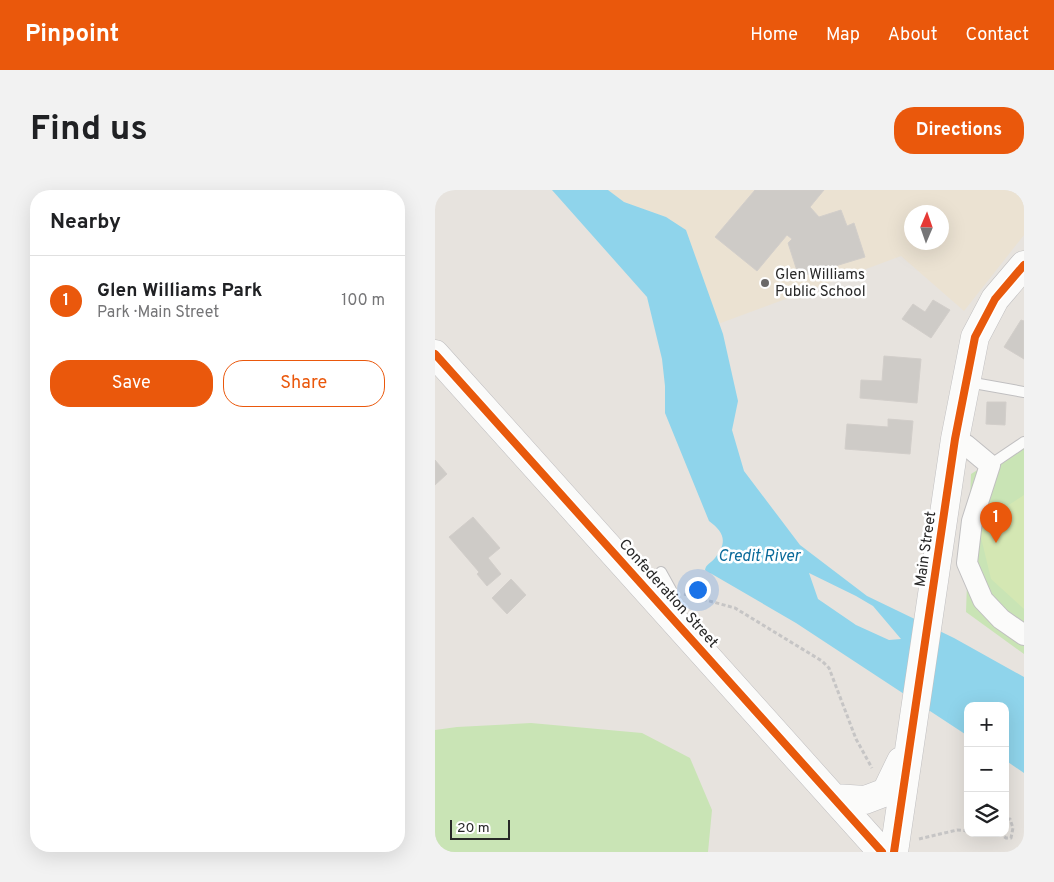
<!DOCTYPE html>
<meta charset="utf-8">
<style>
:root{--surface:#fff;--page:#f2f2f2;--text:#202124;--muted:#757577;--line:#e0e0e0;--accent:#ea580c}
body{margin:0;font-family:Overpass,sans-serif;background:var(--page);color:var(--text)}
.controls{position:absolute;right:15px;bottom:15px;display:grid;overflow:hidden;border-radius:10px;box-shadow:0 5px 20px #0002}
.controls button{width:45px;height:45px;display:grid;place-items:center;padding:0;border:0;border-bottom:1px solid var(--line);background:var(--surface);color:var(--text);font:25px sans-serif}
.compass{position:absolute;left:469px;top:15px;width:45px;height:45px;border-radius:50%;background:var(--surface);box-shadow:0 5px 20px #0002;rotate:2deg}
.scale{position:absolute;left:15px;bottom:12px;width:60px;box-sizing:border-box;padding-left:5px;border:2px solid #282828;border-top:0;font-size:14px;line-height:18px;white-space:nowrap;color:#282828;-webkit-text-stroke:4px #fff;paint-order:stroke}
.you{position:absolute;left:262px;top:399px;width:18px;height:18px;margin:-12px;border:4px solid #fff;border-radius:50%;background:#1a73e8;box-shadow:0 0 0 8px #1a73e833}
.badge{display:grid;place-items:center;width:32px;height:32px;border-radius:50%;background:var(--accent);color:#fff;font-size:16px;font-weight:700}
.pin{position:absolute;translate:-50% -41px;filter:drop-shadow(0 1px 2px #0008)}
.pin::after{content:'';position:absolute;top:26px;width:18px;height:15px;background:inherit;clip-path:polygon(0 0,100% 0,50% 100%)}
.list{margin:0;padding:0;list-style:none}
h2{display:flex;justify-content:space-between;align-items:center;height:65px;margin:0;padding:0 20px;font-size:21px}
h2 small{font-size:16px;font-weight:400;color:var(--muted)}
.list li{display:grid;grid-template-columns:32px 1fr auto;gap:15px;align-items:center;box-sizing:border-box;height:90px;padding:0 20px;border-top:1px solid var(--line)}
.list b{display:block;font-size:19px;white-space:nowrap}
.list p{margin:0;font-size:16px;white-space:nowrap;color:var(--muted)}
.list em{font-size:16px;font-style:normal;color:var(--muted)}
.actions{display:flex;gap:10px;padding:15px 20px}
.actions a{flex:1;padding:11px 0;border:1px solid var(--accent);border-radius:20px;text-align:center;font-size:18px;color:var(--accent)}
.actions .main{background:var(--accent);color:#fff}
.icon{flex:none;width:28px;height:28px;fill:none;stroke:currentColor;stroke-width:2;stroke-linecap:round;stroke-linejoin:round}
.map{position:relative;flex:none;width:589px;height:662px;overflow:hidden;border-radius:20px}
header{display:flex;align-items:center;gap:30px;box-sizing:border-box;height:70px;padding:0 25px;background:var(--accent);color:#fff}
header strong{font-size:24px}
nav{display:flex;gap:28px;margin-inline-start:auto;font-size:18px}
.intro{display:flex;align-items:center;justify-content:space-between;box-sizing:border-box;height:120px;padding:0 30px}
h1{margin:0;font-size:35px}
.button{padding:12px 22px;border-radius:20px;background:var(--accent);color:#fff;font-size:18px;font-weight:700}
main{display:flex;gap:30px;padding:0 30px}
aside{flex:1;background:var(--surface);border-radius:20px;box-shadow:0 5px 20px #0002}
.map>svg:first-child{display:block}
.education{fill:#ebe2d2;fill-rule:evenodd}
.green{fill:#c9e4b5}
.pitch{fill:#d4e7b3}
.water{fill:#8fd4eb;fill-rule:evenodd}
.building{fill:#cecbc7;stroke:#d2ceca}
.lines{fill:none;stroke-linecap:round;stroke-linejoin:round}
.lane-casing{stroke:#c0bfc0;stroke-width:12}
.street-casing{stroke:#c0bfc0;stroke-width:22}
.secondary-casing{stroke:#c0bfc0;stroke-width:29}
.path{stroke:#c6c5c5;stroke-width:3;stroke-dasharray:4 2.5;stroke-linecap:butt}
.lane{stroke:#fbfbfa;stroke-width:10}
.street{stroke:#fbfbfa;stroke-width:20}
.secondary{stroke:#fbfbfa;stroke-width:28}
.cycleway-casing{stroke:#fff;stroke-width:11}
.cycleway{stroke:#e8590c;stroke-width:8}
.poi-dot{fill:#6b6968;stroke:#fff;stroke-width:2}
.labels{text-anchor:middle;stroke-width:5;stroke-linejoin:round;paint-order:stroke}
.poi-label{font-size:15px;fill:#282828;stroke:#fff;text-anchor:start}
.street-label{font-size:15px;fill:#282828;stroke:#fff}
.water-label{font-size:16px;font-style:italic;fill:#0a6a9a;stroke:#fff}
</style>
<header>
<strong>Pinpoint</strong>
<nav><a>Home</a><a>Map</a><a>About</a><a>Contact</a></nav>
</header>
<div class="intro"><h1>Find us</h1><a class="button">Directions</a></div>
<main>
<aside>
<h2>Nearby<small></small></h2>
<ul class="list">
<li><span class="badge">1</span><div><b>Glen Williams Park</b><p>Park · Main Street</p></div><em>100 m</em></li>
</ul>
<div class="actions"><a class="main">Save</a><a>Share</a></div>
</aside>
<div class="map">
<svg width="589" height="662" viewBox="0 0 589 662">
<rect width="100%" height="100%" fill="#e7e3de"/>
<path class="education" d="M173,0H589V45L529,121L466,66L283,134L251,40L231,27L189,12ZM477,22H507V52H477Z"/>
<path class="green" d="M589,251V464L531,422L536,284Z
M96,533L207,543L255,568L277,620L273,662H0V540L22,537Z"/>
<path class="pitch" d="M589,305V419L556,389L543,335Z"/>
<path class="water" d="M117,0H173L189,12L231,27L251,40L288,144L303,211L297,240L309,281L365,355L432,406L519,448L589,487V583L570,570V516H533V546L361,433L270,380C271,374 276,373 280,368C293,352 289,342 274,331L230,223V196L227,169L212,107ZM374,383L421,406L438,416L466,449L454,450L421,435L383,409Z"/>
<path class="building" d="M320,0H389L375,17L384,27L406,20L412,36L419,33L430,67L364,87L353,53L357,49L352,45L322,81L280,47Z
M498,110L515,120L496,148L467,129L478,114L490,122Z
M586,130L589,131V169L569,157Z
M449,166L486,169L482,213L425,208L426,190L447,191Z
M552,212H571L570,235L551,234Z
M453,229L478,231L475,264L410,259L412,234L453,237Z
M0,270L12,284L0,295Z
M38,327L65,358L53,368L66,384L52,396L42,384L44,382L14,347Z
M76,389L91,405L72,424L57,408Z"/>
<g class="lines">
<defs>
<path id="lane" d="M533,192L589,202
M555,275L589,252
M222,409L236,400L226,382"/>
<path id="street" d="M520,249L531,255L555,275L537,331L532,373L548,410L566,429L589,445"/>
<path id="secondary" d="M0,164L447,662
M399,608L430,610L451,602L466,571
M459,662L520,249L540,147L560,109L589,75"/>
</defs>
<use href="#lane" class="lane-casing"/>
<use href="#street" class="street-casing"/>
<use href="#secondary" class="secondary-casing"/>
<path class="path" d="M249,404L300,418L387,471L394,478L421,549L437,578
M564,643L571,648H576L578,638L575,629L570,630
M484,649L522,640L533,641"/>
<use href="#lane" class="lane"/>
<use href="#street" class="street"/>
<use href="#secondary" class="secondary"/>
<defs>
<path id="cycleway" d="M0,164L447,662
M459,662L520,249L540,147L560,109L589,75"/>
</defs>
<use href="#cycleway" class="cycleway-casing"/>
<use href="#cycleway" class="cycleway"/>
</g>
<circle class="poi-dot" cx="330" cy="93" r="5"/>
<g class="labels">
<g class="poi-label">
<text x="340" y="89">Glen Williams<tspan x="340" dy="17">Public School</tspan></text>
</g>
<g class="street-label">
<text transform="translate(490 359) rotate(-82)" y="5">Main Street</text>
<text transform="translate(234 403) rotate(48)" y="5">Confederation Street</text>
</g>
<g class="water-label">
<text x="324" y="371">Credit River</text>
</g>
</g>
</svg>
<div class="controls">
<button>+</button>
<button>−</button>
<button><svg class="icon" aria-label="layers" viewBox="0 0 24 24"><path d="M12 4l9 5-9 5-9-5zM3 14l9 5 9-5"/></svg></button>
</div>
<svg class="compass" viewBox="-18 -18 36 36"><path d="M0-13l5 13h-10z" fill="#e53935"/><path d="M0 13l5-13h-10z" fill="#757577"/></svg>
<div class="scale">20 m</div>
<div class="you"></div>
<div class="pin badge" style="left:561px;top:353px">1</div>
</div>
</main>
